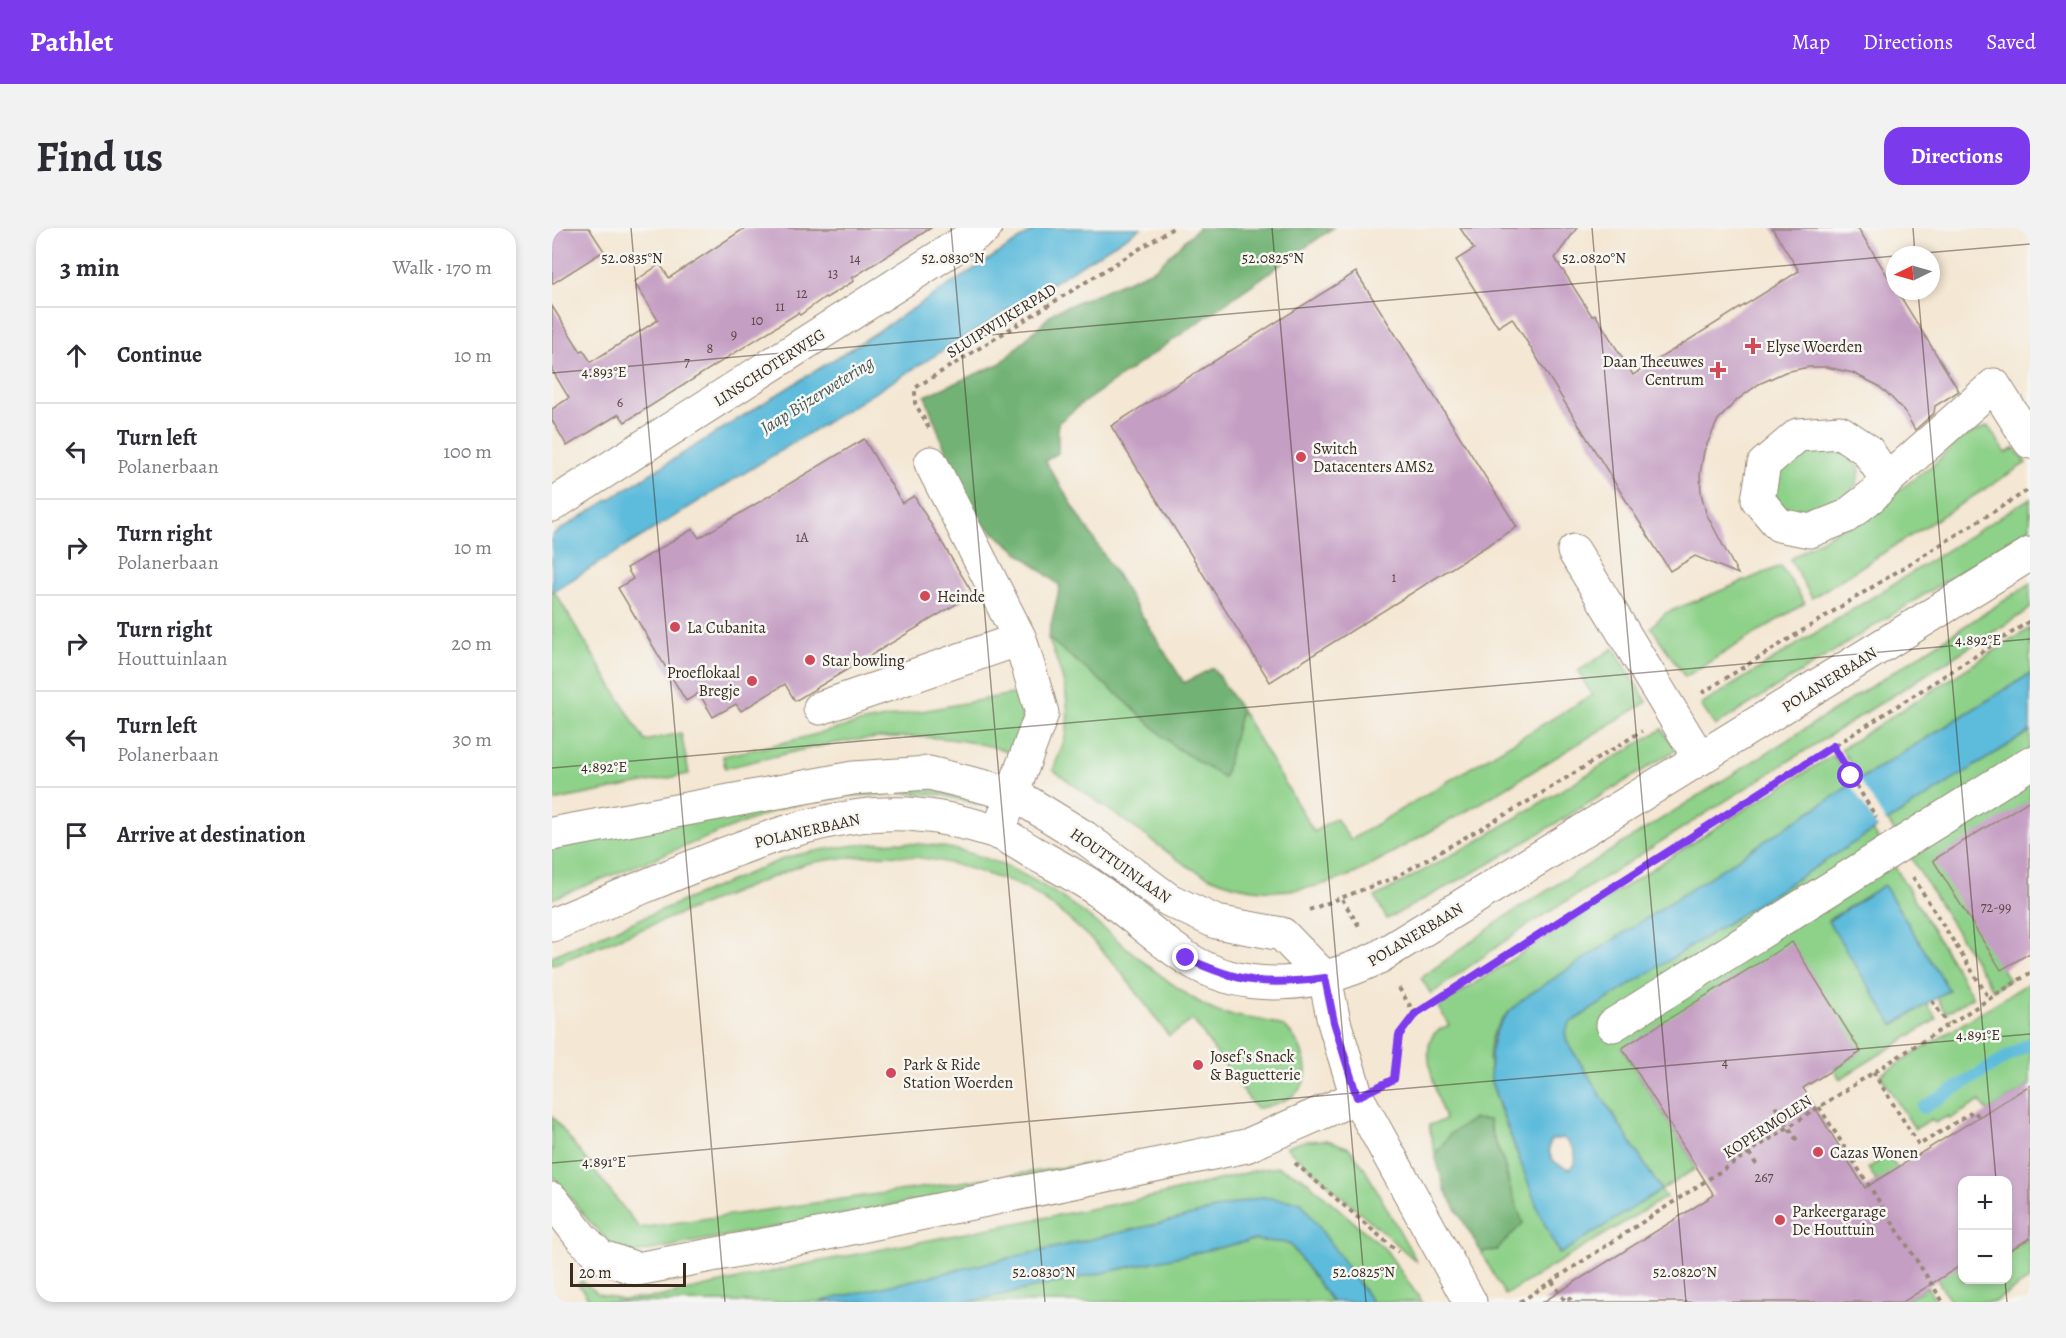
<!DOCTYPE html>
<meta charset="utf-8">
<style>
:root{--surface:#fff;--page:#f2f2f3;--text:#2b2b33;--muted:#7c7c81;--line:#e1e1e2;--accent:#7c3aed}
body{margin:0;font-family:Alegreya,serif;background:var(--page);color:var(--text)}
.controls{position:absolute;right:18px;bottom:18px;display:grid;overflow:hidden;border-radius:12px;box-shadow:0 3px 9px #0003}
.controls button{width:54px;height:54px;display:grid;place-items:center;padding:0;border:0;border-bottom:2px solid var(--line);background:var(--surface);color:var(--text);font:30px sans-serif}
.compass{position:absolute;left:1334px;top:18px;width:54px;height:54px;border-radius:50%;background:var(--surface);box-shadow:0 3px 9px #0003;rotate:265deg}
.scale{position:absolute;left:18px;bottom:15px;width:116px;box-sizing:border-box;padding-left:6px;border:3px solid #3b2a1e;border-top:0;font-size:16px;line-height:21px;white-space:nowrap;color:#3b2a1e;-webkit-text-stroke:4px #f6f6f2;paint-order:stroke}
.stop{position:absolute;width:18px;height:18px;margin:-14px;border:4px solid #7c3aed;border-radius:50%;background:#fff}
.stop.end{background:#7c3aed;border-color:#fff;box-shadow:0 2px 6px #0008}
.list{margin:0;padding:0;list-style:none}
h2{display:flex;justify-content:space-between;align-items:center;height:78px;margin:0;padding:0 24px;font-size:26px}
h2 small{font-size:20px;font-weight:400;color:var(--muted)}
.list li{display:grid;grid-template-columns:39px 1fr auto;gap:18px;align-items:center;box-sizing:border-box;height:96px;padding:0 24px;border-top:2px solid var(--line)}
.list b{display:block;font-size:22px;white-space:nowrap}
.list p{margin:0;font-size:20px;white-space:nowrap;color:var(--muted)}
.list em{font-size:20px;font-style:normal;color:var(--muted)}
.icon{flex:none;width:33px;height:33px;fill:none;stroke:currentColor;stroke-width:2;stroke-linecap:round;stroke-linejoin:round}
.map{position:relative;flex:none;width:1478px;height:1074px;overflow:hidden;border-radius:18px}
header{display:flex;align-items:center;gap:36px;box-sizing:border-box;height:84px;padding:0 30px;background:var(--accent);color:#fff}
header strong{font-size:28px}
nav{display:flex;gap:33px;margin-inline-start:auto;font-size:21px}
.intro{display:flex;align-items:center;justify-content:space-between;box-sizing:border-box;height:144px;padding:0 36px}
h1{margin:0;font-size:42px}
.button{padding:15px 27px;border-radius:18px;background:var(--accent);color:#fff;font-size:21px;font-weight:700}
main{display:flex;gap:36px;padding:0 36px}
aside{flex:1;background:var(--surface);border-radius:18px;box-shadow:0 3px 9px #0003}
.map>svg:first-child{display:block}
.green{fill:#8ed189;stroke:#647e54;stroke-width:1.5}
.forest{fill:#72b375;stroke:#566e4a;stroke-width:1.5}
.water{fill:#5dbbdb;stroke:#4c727c;stroke-width:1.5;fill-rule:evenodd}
.pier{fill:#f4e7d3}
.lines{fill:none;stroke-linecap:round;stroke-linejoin:round}
.stream{stroke:#5dbbdb;stroke-width:12}
.building{fill:#c59ec3}
.minor-casing{stroke:#988878;stroke-width:35}
.major-casing{stroke:#988878;stroke-width:35}
.path{stroke:#988878;stroke-width:4;stroke-dasharray:4.5 4.5;stroke-linecap:butt}
.minor{stroke:#fff;stroke-width:33}
.major{stroke:#fff;stroke-width:33}
.route{stroke:#7c3aed;stroke-width:8}
.ticks{fill:none;stroke:#3b2a1e;stroke-width:1.5;stroke-opacity:0.45}
.poi-dot{fill:#d1495b;stroke:#f6f6f2;stroke-width:2}
.labels{text-anchor:middle;stroke-width:5;stroke-linejoin:round;paint-order:stroke}
.number-label{font-size:14px;fill:#5e4747}
.street-label{font-size:16px;fill:#3b2a1e;stroke:#f6f6f2}
.poi-label{font-size:16px;fill:#3b2a1e;stroke:#f6f6f2;text-anchor:start}
.water-label{font-size:18px;font-style:italic;fill:#455657;stroke:#f6f6f2}
.ticks-label{font-size:15px;text-anchor:middle;fill:#3b2a1e;stroke:#f6f6f2;stroke-width:5;stroke-linejoin:round;paint-order:stroke}
</style>
<header>
<strong>Pathlet</strong>
<nav><a>Map</a><a>Directions</a><a>Saved</a></nav>
</header>
<div class="intro"><h1>Find us</h1><a class="button">Directions</a></div>
<main>
<aside>
<h2>3 min<small>Walk · 170 m</small></h2>
<ul class="list">
<li><svg class="icon" aria-label="ahead" viewBox="0 0 24 24"><path d="M12 20V5M6 11l6-6 6 6"/></svg><div><b>Continue</b></div><em>10 m</em></li>
<li><svg class="icon" aria-label="left" viewBox="0 0 24 24"><path d="M17 20v-9H6M10 6l-5 5 5 5"/></svg><div><b>Turn left</b><p>Polanerbaan</p></div><em>100 m</em></li>
<li><svg class="icon" aria-label="right" viewBox="0 0 24 24"><path d="M7 20v-9h11M14 6l5 5-5 5"/></svg><div><b>Turn right</b><p>Polanerbaan</p></div><em>10 m</em></li>
<li><svg class="icon" aria-label="right" viewBox="0 0 24 24"><path d="M7 20v-9h11M14 6l5 5-5 5"/></svg><div><b>Turn right</b><p>Houttuinlaan</p></div><em>20 m</em></li>
<li><svg class="icon" aria-label="left" viewBox="0 0 24 24"><path d="M17 20v-9H6M10 6l-5 5 5 5"/></svg><div><b>Turn left</b><p>Polanerbaan</p></div><em>30 m</em></li>
<li><svg class="icon" aria-label="arrive" viewBox="0 0 24 24"><path d="M6 21V4h12l-3 4 3 4H6"/></svg><div><b>Arrive at destination</b></div></li>
</ul>
</aside>
<div class="map">
<svg width="1478" height="1074" viewBox="0 0 1478 1074">
<rect width="100%" height="100%" fill="#f6f6f2"/>
<filter id="ink" filterUnits="userSpaceOnUse"><feTurbulence type="fractalNoise" baseFrequency=".0167" numOctaves="2"/><feDisplacementMap in="SourceGraphic" scale="12" xChannelSelector="R" yChannelSelector="G"/><feConvolveMatrix kernelMatrix="1 2 1 2 8 2 1 2 1" color-interpolation-filters="sRGB"/></filter>
<filter id="wash" filterUnits="userSpaceOnUse"><feTurbulence type="fractalNoise" baseFrequency=".008" numOctaves="4" result="noise"/><feDisplacementMap in="SourceGraphic" scale="24" xChannelSelector="R" yChannelSelector="G"/><feGaussianBlur stdDeviation="1.35" result="paint"/><feColorMatrix in="noise" values="0 0 0 0 0 0 0 0 0 0 0 0 0 0 0 0 0 1.4 0 .05"/><feComposite in="paint" operator="in"/></filter>
<g filter="url(#wash)">
<rect width="100%" height="100%" fill="#f4e7d3"/>
<path class="green" d="M1436,198L1454,225L1463,220L1474,235L1260,370L1238,331L1338,269L1383,235L1409,210Z
M1275,216L1302,229L1308,242L1304,257L1293,269L1261,286H1245L1230,279L1222,266L1223,249L1229,241L1259,218Z
M1478,270V300L1163,498L1149,477Z
M1229,338L1253,375L1133,449L1099,399L1114,385Z
M1478,356V381L967,703L879,766L869,750L956,687L1256,499Z
M2,363L93,513L129,505L137,546L0,573V364Z
M1478,400V446L1308,551L1289,521Z
M496,410L571,471L623,519L672,549L689,482L762,604L784,590L798,612L1040,467L1026,443L1062,420L1095,474L927,576L806,644C748,669 695,670 639,640C622,630 606,617 590,605C560,584 530,563 501,542C505,531 511,518 514,506C520,472 509,442 496,410Z
M466,465L471,492L462,525C394,503 323,505 254,521C227,527 201,534 173,540L171,528L230,515L307,495Z
M1110,501L1124,522L937,636L835,691L823,669L924,614Z
M1478,503V573L1383,633L1457,752L1441,762L1336,593Z
M1281,527L1299,557L978,766C963,779 946,790 940,810C930,847 951,887 963,920C977,956 990,991 1007,1026L1109,962L1015,814L1013,804L1017,795L1321,602L1421,769L1394,785L1385,770L1397,762L1332,657L1276,692L1342,797L1375,776L1385,791L1288,851L1282,841L1308,824L1070,820L1139,930L1143,941L1109,962L1114,969L953,1067L929,1024L945,1022C948,1006 957,971 957,956C955,934 941,914 937,892L899,905L883,927L877,897L893,892C887,870 868,827 881,807C884,802 892,800 897,797L886,779L1196,579Z
M325,558L436,566L431,578L391,567L356,565L293,568L234,578L0,671V618Z
M345,614C359,616 373,616 386,618C447,628 501,659 548,698C583,726 621,761 661,782C681,792 725,788 739,805C751,821 762,847 746,863C736,874 717,878 704,881L641,792L617,808C593,777 571,743 543,715C523,696 500,675 475,661C464,655 449,651 437,647C368,623 324,623 253,636L0,737V728L233,630C270,620 306,616 345,614Z
M1478,754V857L1436,884L1428,873L1398,891L1396,888L1383,895L1380,891L1363,901L1328,847Z
M0,888L87,1000L543,935L545,939L83,1025L60,1017L35,991L0,947Z
M775,912L797,920L811,938L865,1034L734,919L752,913Z
M1337,927L1410,1047V1052H1456V1024L1478,1010V1051L1442,1074H1399L1316,940Z
M726,939L750,949L834,1022L870,1074H820L749,974L709,969L614,994L266,1074H39L26,1056L30,1053L47,1066L70,1072L106,1069L254,1036L604,968L705,942Z
M702,1012L737,1015L780,1074H416Z
M1375,1059L1385,1074H1351Z"/>
<path class="forest" d="M646,0H781L528,177L506,195V225L493,233L632,455L661,440L689,482L672,550L623,519L571,471L496,410L508,358L417,284L373,168L449,135L502,84L603,41Z
M921,891L937,892L940,909L951,933L957,957L971,995L944,1022L929,1024L893,962L883,927L899,905Z"/>
<path class="water" d="M485,0H589L0,364V307L308,115Z
M1478,446V503L1018,795L1013,804L1015,814L1109,962L1008,1026L988,987L939,854C936,810 942,793 978,766L1299,557ZM1011,910C1021,918 1025,923 1023,936L1018,941C1002,937 993,928 999,912Z
M1332,657L1397,762L1341,797L1276,693Z
M709,969L749,974L820,1074H780L737,1015L702,1012L416,1074H266L614,994Z"/>
<path class="pier" d="M1306,549L1336,597L1327,602L1297,554Z"/>
<g class="lines">
<path class="stream" d="M1371,880L1478,815"/>
</g>
<g id="blocks">
<path class="building" d="M0,0H37L52,23L0,56Z
M193,0H379L300,50L302,53L274,70L273,69L248,87L246,85L73,194L67,186L15,218L0,192V181L17,170L0,142V78L29,124L31,122L39,134L106,92L82,54L108,36L117,50Z
M908,0H1025L1003,30L1040,88L1043,86L1081,147L1247,43L1220,0H1306L1343,60V63H1345L1407,163L1383,178L1382,185L1363,202L1353,184L1336,166L1325,157L1301,145L1275,139H1257L1233,144L1207,156L1185,172L1166,192L1152,223L1148,246L1149,265L1154,285L1186,346L1143,328L1118,343L960,90L946,99L904,32L922,21Z
M804,44L965,299L718,454L559,198Z
M312,211L350,275L362,268L421,366L243,473L233,456L189,483L184,476L161,489L147,465L134,473L66,360L81,351L75,340L141,301L147,310Z
M1478,572V725L1449,742L1381,632Z
M1240,714L1309,824L1251,860L1313,960L1478,857V1010L1455,1024V952H1410V1047L1406,1039L1351,1074H991L1162,967L1070,820Z"/>
</g>
</g>
<g filter="url(#ink)">
<use href="#blocks" fill-opacity="0" stroke="#988878" stroke-width="1.5"/>
<g class="lines">
<defs>
<path id="minor" d="M379,235L468,411L490,485L446,605
M1335,252L1320,268L1293,289L1258,303L1227,297L1206,272L1212,236L1246,207L1288,204L1315,222L1335,252L1442,157L1478,214
M0,277L433,0
M1022,323L1148,531
M268,480L468,411
M0,606L301,550L377,545L462,566L532,609L617,672L664,694L730,706L773,750L782,794L805,869L918,1074
M1061,797L1478,535
M0,971L29,1009L48,1028L85,1041L261,1008L694,918L805,869"/>
<path id="major" d="M0,697C42,679 84,662 125,645C196,616 278,582 356,586C385,588 417,595 445,604C457,609 469,617 480,624C498,634 517,644 535,655C569,677 599,706 633,729C692,768 767,759 827,729L1478,326"/>
</defs>
<use href="#minor" class="minor-casing"/>
<use href="#major" class="major-casing"/>
<path class="path" d="M377,200L363,175V160L621,0
M1150,465L1478,261
M1281,519L1324,589
M1361,649L1437,770
M790,671L807,698
M757,682L844,649L982,570L1090,503
M847,760L863,786
M1380,773L1396,796
M1321,844L1367,917L1422,883L1427,889
M837,854L842,851L847,807L863,786L1478,393
M1223,878L1246,914
M1267,879L1391,1074
M1197,925L1206,939
M743,935L846,1024
M1000,1053L1013,1073L1022,1068
M968,1074L1267,879L1478,745"/>
<use href="#minor" class="minor"/>
<use href="#major" class="major"/>
</g>
</g>
<g class="lines" filter="url(#ink)">
<path class="route" d="M634,730C688,755 714,758 773,750L782,794L805,869L842,851L847,807L863,786L1281,518L1299,548"/>
</g>
<path class="ticks" d="M79,0L173,1074M399,0L493,1074M720,0L814,1074M1040,0L1134,1074M1361,0L1363,27M1349,27L1478,16M1366,63L1444,952M0,145L1343,28M0,540L1478,411M0,935L1478,806M1453,1052L1455,1074"/>
<g class="poi-dot">
<path d="M1198 109h6v6h6v6h-6v6h-6v-6h-6v-6h6z"/>
<path d="M1163 133h6v6h6v6h-6v6h-6v-6h-6v-6h6z"/>
<circle cx="749" cy="229" r="6"/>
<circle cx="373" cy="368" r="6"/>
<circle cx="123" cy="399" r="6"/>
<circle cx="258" cy="432" r="6"/>
<circle cx="200" cy="453" r="6"/>
<circle cx="646" cy="837" r="6"/>
<circle cx="339" cy="845" r="6"/>
<circle cx="1266" cy="924" r="6"/>
<circle cx="1228" cy="992" r="6"/>
</g>
<g class="labels">
<g class="number-label">
<text x="303" y="35">14</text>
<text x="281" y="50">13</text>
<text x="250" y="70">12</text>
<text x="228" y="83">11</text>
<text x="205" y="97">10</text>
<text x="182" y="111">9</text>
<text x="158" y="125">8</text>
<text x="135" y="139">7</text>
<text x="68" y="179">6</text>
<text x="250" y="314">1A</text>
<text x="842" y="354">1</text>
<text x="1444" y="684">72-99</text>
<text x="1173" y="839">4</text>
<text x="1212" y="954">267</text>
</g>
<g class="street-label">
<text transform="translate(449 92) rotate(-32)" y="6">SLUIPWIJKERPAD</text>
<text transform="translate(217 139) rotate(-33)" y="6">LINSCHOTERWEG</text>
<text transform="translate(1277 451) rotate(-32)" y="6">POLANERBAAN</text>
<text transform="translate(255 602) rotate(-13)" y="6">POLANERBAAN</text>
<text transform="translate(569 637) rotate(35)" y="6">HOUTTUINLAAN</text>
<text transform="translate(863 706) rotate(-31)" y="6">POLANERBAAN</text>
<text transform="translate(1215 898) rotate(-33)" y="6">KOPERMOLEN</text>
</g>
<g class="poi-label">
<text x="1214" y="124">Elyse Woerden</text>
<text x="1152" y="139" text-anchor="end">Daan Theeuwes<tspan x="1152" dy="18">Centrum</tspan></text>
<text x="761" y="226">Switch<tspan x="761" dy="18">Datacenters AMS2</tspan></text>
<text x="385" y="374">Heinde</text>
<text x="135" y="405">La Cubanita</text>
<text x="270" y="438">Star bowling</text>
<text x="188" y="450" text-anchor="end">Proeflokaal<tspan x="188" dy="18">Bregje</tspan></text>
<text x="658" y="834">Josef's Snack<tspan x="658" dy="18">&amp; Baguetterie</tspan></text>
<text x="351" y="842">Park &amp; Ride<tspan x="351" dy="18">Station Woerden</tspan></text>
<text x="1278" y="930">Cazas Wonen</text>
<text x="1240" y="989">Parkeergarage<tspan x="1240" dy="18">De Houttuin</tspan></text>
</g>
<g class="water-label">
<text transform="translate(265 167) rotate(-32)" y="6">Jaap Bijzerwetering</text>
</g>
</g>
<g class="ticks-label">
<text x="80" y="35">52.0835°N</text>
<text x="401" y="35">52.0830°N</text>
<text x="721" y="35">52.0825°N</text>
<text x="1042" y="35">52.0820°N</text>
<text x="52" y="149">4.893°E</text>
<text x="1426" y="417">4.892°E</text>
<text x="52" y="544">4.892°E</text>
<text x="1426" y="812">4.891°E</text>
<text x="52" y="939">4.891°E</text>
<text x="492" y="1049">52.0830°N</text>
<text x="812" y="1049">52.0825°N</text>
<text x="1133" y="1049">52.0820°N</text>
</g>
</svg>
<div class="controls">
<button>+</button>
<button>−</button>
</div>
<svg class="compass" viewBox="-18 -18 36 36"><path d="M0-13l5 13h-10z" fill="#e53935"/><path d="M0 13l5-13h-10z" fill="#7c7c81"/></svg>
<div class="scale">20 m</div>
<div class="stop" style="left:1299px;top:548px"></div>
<div class="stop end" style="left:634px;top:730px"></div>
</div>
</main>
